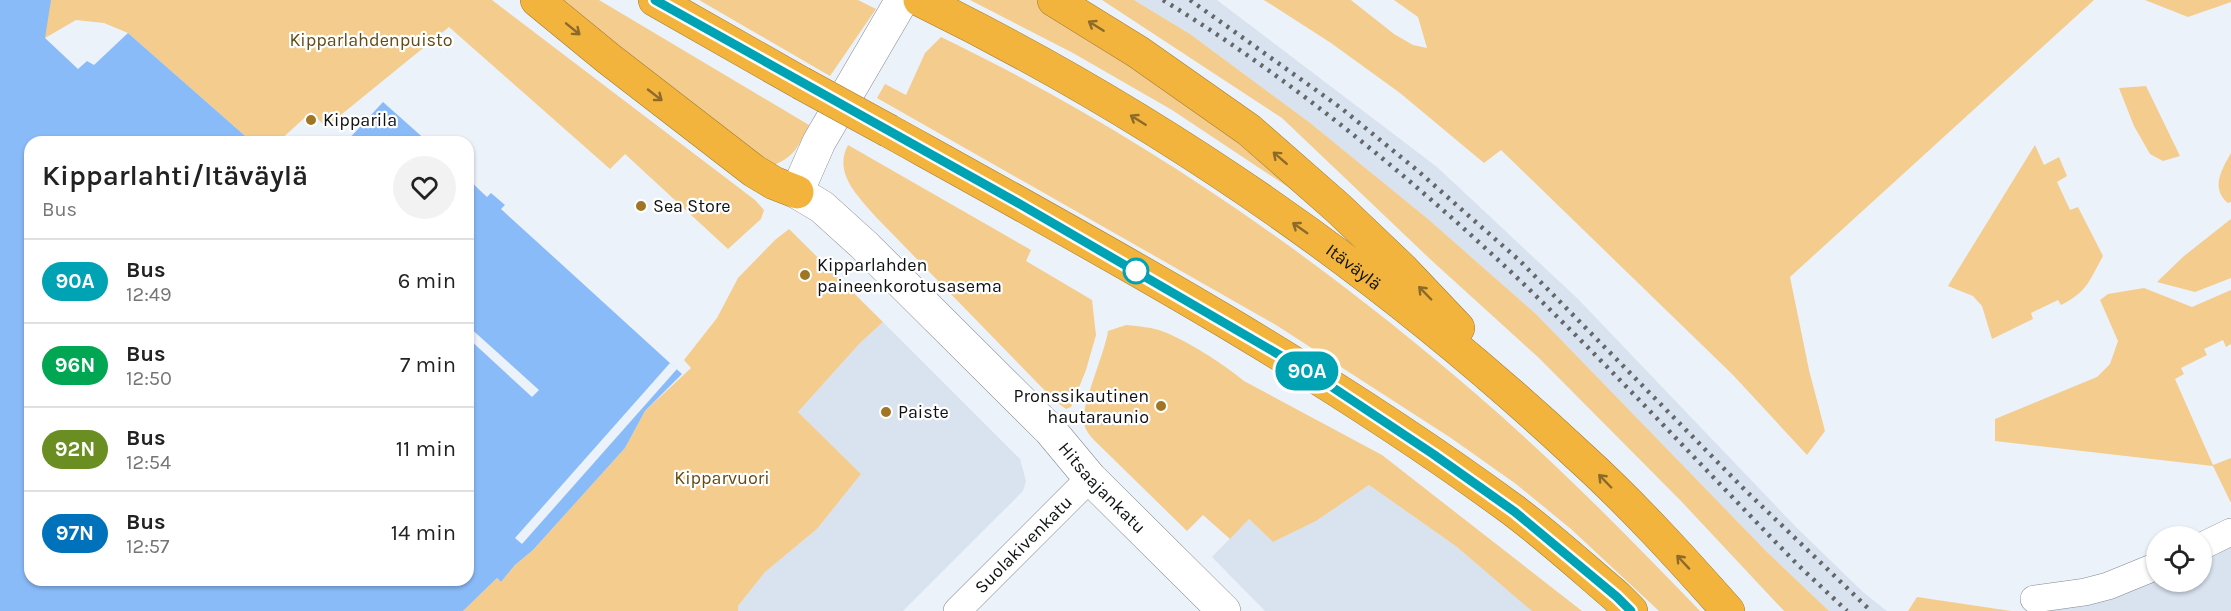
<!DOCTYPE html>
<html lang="en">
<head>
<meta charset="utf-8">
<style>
  body { margin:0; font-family:Karla,sans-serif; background:#f2f2f2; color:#222; height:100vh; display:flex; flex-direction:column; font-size:22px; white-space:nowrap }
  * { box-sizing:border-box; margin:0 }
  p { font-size:20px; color:#767676 }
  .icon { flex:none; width:33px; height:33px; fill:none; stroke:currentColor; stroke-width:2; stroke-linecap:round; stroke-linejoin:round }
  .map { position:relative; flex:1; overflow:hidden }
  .drawer { position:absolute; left:24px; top:136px; width:450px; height:450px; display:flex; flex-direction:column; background:#fff; border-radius:18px; box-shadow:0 2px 4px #0004 }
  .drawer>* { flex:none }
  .badge { padding:0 12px; border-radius:20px; font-size:21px; line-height:39px }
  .fabs { position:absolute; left:2146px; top:526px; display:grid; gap:12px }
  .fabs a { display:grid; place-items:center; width:66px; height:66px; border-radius:50%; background:#fff; box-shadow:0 2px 4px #0004; font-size:30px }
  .map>.badge { position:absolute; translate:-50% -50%; box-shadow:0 0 0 3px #fff }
  .round { display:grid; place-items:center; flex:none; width:63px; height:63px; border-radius:32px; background:#f2f2f2 }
  .head { display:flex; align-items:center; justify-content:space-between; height:102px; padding:0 18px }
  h1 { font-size:28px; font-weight:600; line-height:45px }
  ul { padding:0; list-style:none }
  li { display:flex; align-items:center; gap:18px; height:84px; padding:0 18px; border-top:2px solid #e0e0e0 }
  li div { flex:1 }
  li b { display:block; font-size:22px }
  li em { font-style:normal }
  li .badge { min-width:66px; font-weight:700; text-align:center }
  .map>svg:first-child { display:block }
</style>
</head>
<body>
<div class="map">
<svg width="2231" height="611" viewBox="0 0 2231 611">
  <rect width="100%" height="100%" fill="#ecf2f9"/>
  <g fill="#d9e2ef">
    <polygon points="1134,0 1217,0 1437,167 1578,299 1796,527 1864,593 1887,611 1829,611 1767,552 1536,314 1428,219 1309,122 1190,34"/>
    <polygon points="883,322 1020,459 1026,481 1023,491 903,611 738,611 738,606 765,572 817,529 861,474 798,412 860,343"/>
    <polygon points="1369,485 1457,547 1533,611 1265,611 1212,557 1249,519 1273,542 1316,521"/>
    <polygon points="2231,543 2231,611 2039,611 2157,574 2157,582 2202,582 2202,555"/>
  </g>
  <g fill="#f3cc8e">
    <polygon points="0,0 492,0 755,200 764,210 761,219 728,249 625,154 610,169 449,27 326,127 311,112 278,142 252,142 128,33 104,23 76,20 45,38"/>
    <path d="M 552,0 L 599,0 L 809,125 C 799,146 794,158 771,166 Z"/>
    <polygon points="699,0 858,0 876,9 830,76"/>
    <polygon points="970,0 1037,0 1043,3 1230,132 1303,197 1172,110 1073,53"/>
    <polygon points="1102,0 1134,0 1190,34 1309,122 1428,219 1536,314 1767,552 1829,611 1784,611 1680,500 1539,358 1430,259 1282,118"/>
    <polygon points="1264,0 1351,0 1394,34 1413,45 1427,48 1418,17 1394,0 2094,0 1790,277 1809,370 1825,431 1807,455 1733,375 1501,150 1484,163 1400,93 1331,43"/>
    <polygon points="2145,0 2231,0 2231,2 2188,17"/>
    <path d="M 941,37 C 1134,130 1314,254 1476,394 C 1555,462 1628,536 1700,611 L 1659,611 L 1571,529 L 1516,484 L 1451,438 L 1276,325 L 877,98 L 885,84 L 906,95 L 925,53 Z"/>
    <polygon points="2146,86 2180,156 2163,161 2150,154 2134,126 2119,88"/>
    <path d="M 848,145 L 1031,250 L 1026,261 L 1092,300 L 1096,335 L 1086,370 L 1071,407 L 1066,409 L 1054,400 L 875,216 C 858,196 833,173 848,145 Z"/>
    <path d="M 2035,145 L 2044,165 L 2059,157 L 2067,176 L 2057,182 L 2070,210 L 2078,207 L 2103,256 C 2089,281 2088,291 2061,305 L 2058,300 L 2031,313 L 2033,319 L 1992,339 L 1982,306 L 1973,296 L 1948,286 Z"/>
    <path d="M 2231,153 L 2231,202 L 2228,203 C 2210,188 2222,169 2231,153 Z"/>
    <polygon points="2231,219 2231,278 2195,292 2157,282 2184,256"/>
    <polygon points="789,229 883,322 860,343 798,412 861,474 817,529 765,572 738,606 738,611 463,611 497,578 501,582 515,565 533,550 625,448 645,411 691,368 684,360 717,318 738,278 775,240"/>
    <polygon points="2144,288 2192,307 2231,290 2231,344 2226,347 2223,340 2204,349 2207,355 2181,368 2184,374 2175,379 2213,465 2231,458 2231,503 2213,466 1995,441 1995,419 2097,377 2110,364 2118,341 2100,300 2108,294"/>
    <path d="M 1126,325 C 1136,326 1148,327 1159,330 C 1183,338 1224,364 1244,381 L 1382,455 L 1582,611 L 1532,611 L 1457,547 L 1369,485 L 1316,521 L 1273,542 L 1249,519 L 1230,539 L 1203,515 L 1187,531 L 1095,441 C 1090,436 1086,431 1084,424 C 1080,408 1105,353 1108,331 Z"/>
    <polygon points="1917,597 2011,611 1908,611"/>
  </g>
  <g fill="#8abbf9">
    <polygon points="0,0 51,0 45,38 78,69 87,61 94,65 128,33 252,142 30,142 30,580 468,580 468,179 487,197 491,193 505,205 501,209 682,374 645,411 625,448 533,550 515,565 501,582 497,578 463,611 0,611"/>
    <polygon points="383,102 428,142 346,142"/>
  </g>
  <g fill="#ecf2f9">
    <polygon points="468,326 539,390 532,397 468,338"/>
    <polygon points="670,363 677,369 522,544 515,538"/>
  </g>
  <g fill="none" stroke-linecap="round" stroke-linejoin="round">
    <g stroke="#84898f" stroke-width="28">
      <g id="street">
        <polyline points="2202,546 2231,532"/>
        <polyline points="2034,599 2085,592 2108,586 2157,566"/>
        <path id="s1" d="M 957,611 L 1090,478"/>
      </g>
    </g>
    <g stroke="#84898f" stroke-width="34">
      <g id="secondary">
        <path id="s2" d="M 902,0 L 819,142 L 797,192 L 822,207 L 864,245 L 1050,430 L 1090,478 L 1224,611"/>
      </g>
    </g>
    <g stroke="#a37b2e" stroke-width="34">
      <g id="highway">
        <polyline points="537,0 609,59 754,171 774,183 797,192"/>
        <polyline points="655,0 801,83"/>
        <path id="s3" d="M 920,0 C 1161,118 1383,273 1579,456 C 1632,504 1681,558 1728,611"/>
        <polyline points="1054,0 1138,52 1249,130 1338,208 1402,269 1458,328"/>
        <path d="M 889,131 C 1102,249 1317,366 1513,510 C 1549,537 1583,568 1617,597 L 1631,611"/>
      </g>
    </g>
    <use href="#street" stroke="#fff" stroke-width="27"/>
    <use href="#secondary" stroke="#fff" stroke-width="33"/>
    <use href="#highway" stroke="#f2b43d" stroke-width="33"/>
    <g stroke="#63676a" stroke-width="4.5" stroke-dasharray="3 6" stroke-linecap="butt">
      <path d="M 1163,0 C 1287,76 1403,171 1509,270 C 1609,365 1702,467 1798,565 L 1847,611"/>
      <polyline points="1190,0 1341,108 1418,171 1520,261 1745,490 1871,611"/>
    </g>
    <g stroke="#a37b2e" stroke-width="34" stroke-linecap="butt">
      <polyline id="highway-bridge" points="801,83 889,131"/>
    </g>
    <use href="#highway-bridge" stroke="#f2b43d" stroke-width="33"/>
  </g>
  <defs><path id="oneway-shaft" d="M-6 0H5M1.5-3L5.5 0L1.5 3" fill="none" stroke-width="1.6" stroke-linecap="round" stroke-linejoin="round" transform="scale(1.5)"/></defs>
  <g stroke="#8c6b2a">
    <use href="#oneway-shaft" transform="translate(1096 26) rotate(-148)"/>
    <use href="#oneway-shaft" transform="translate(573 29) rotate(39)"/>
    <use href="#oneway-shaft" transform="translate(655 95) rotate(38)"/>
    <use href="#oneway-shaft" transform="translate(1138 120) rotate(-148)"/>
    <use href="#oneway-shaft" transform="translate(1280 158) rotate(-139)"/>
    <use href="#oneway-shaft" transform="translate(1300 228) rotate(-145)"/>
    <use href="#oneway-shaft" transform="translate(1425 293) rotate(-134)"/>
    <use href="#oneway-shaft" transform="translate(1605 481) rotate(-134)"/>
    <use href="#oneway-shaft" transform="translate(1683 562) rotate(-133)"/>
  </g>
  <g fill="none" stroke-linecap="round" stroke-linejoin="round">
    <g stroke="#fff" stroke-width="14">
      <polyline id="line" points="655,0 1018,203 1314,375 1433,454 1515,512 1617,597 1631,611"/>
    </g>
    <use href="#line" stroke="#00a3b4" stroke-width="9"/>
  </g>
  <g fill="#a07625" stroke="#fff" stroke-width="2">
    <circle cx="311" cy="120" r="6"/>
    <circle cx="641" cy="206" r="6"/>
    <circle cx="805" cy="275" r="6"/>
    <circle cx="1161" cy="406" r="6"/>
    <circle cx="886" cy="412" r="6"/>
  </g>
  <circle fill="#fff" stroke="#00a3b4" stroke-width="3" cx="1136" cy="271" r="12"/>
  <g text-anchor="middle" stroke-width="4.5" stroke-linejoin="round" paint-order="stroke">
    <g font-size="18" fill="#674a12" stroke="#fff">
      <text x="371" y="46">Kipparlahdenpuisto</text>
      <text x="722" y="484">Kipparvuori</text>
    </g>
    <g font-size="18" fill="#0f1113" stroke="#fff" text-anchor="start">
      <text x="323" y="126">Kipparila</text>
      <text x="653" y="212">Sea Store</text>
      <text x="817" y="271">Kipparlahden<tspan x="817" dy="21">paineenkorotusasema</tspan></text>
      <text x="1149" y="402" text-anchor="end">Pronssikautinen<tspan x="1149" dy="21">hautaraunio</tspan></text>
      <text x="898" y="418">Paiste</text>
    </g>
    <g font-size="18" fill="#0f1113" stroke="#fff">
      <text dy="6" stroke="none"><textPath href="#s3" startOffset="510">Itäväylä</textPath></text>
      <text dy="6" stroke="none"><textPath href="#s2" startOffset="645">Hitsaajankatu</textPath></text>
      <text dy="6" stroke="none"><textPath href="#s1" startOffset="94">Suolakivenkatu</textPath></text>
    </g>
  </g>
</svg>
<div class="fabs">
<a><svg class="icon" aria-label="locate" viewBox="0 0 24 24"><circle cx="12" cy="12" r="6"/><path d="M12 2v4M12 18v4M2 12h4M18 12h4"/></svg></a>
</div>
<b class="badge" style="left:1307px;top:371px;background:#00a3b4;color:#fff">90A</b>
<section class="drawer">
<div class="head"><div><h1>Kipparlahti/Itäväylä</h1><p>Bus</p></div><a class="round"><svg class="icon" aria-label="heart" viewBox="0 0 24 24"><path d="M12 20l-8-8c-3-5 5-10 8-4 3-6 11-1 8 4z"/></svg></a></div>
<ul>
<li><span class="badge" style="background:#00a3b4;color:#fff">90A</span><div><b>Bus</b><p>12:49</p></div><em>6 min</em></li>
<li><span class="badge" style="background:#00a651;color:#fff">96N</span><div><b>Bus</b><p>12:50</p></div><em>7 min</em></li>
<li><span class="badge" style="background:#6b8e23;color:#fff">92N</span><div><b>Bus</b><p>12:54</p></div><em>11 min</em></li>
<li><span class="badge" style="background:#0072bc;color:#fff">97N</span><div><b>Bus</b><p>12:57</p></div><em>14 min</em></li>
</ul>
</section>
</div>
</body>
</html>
